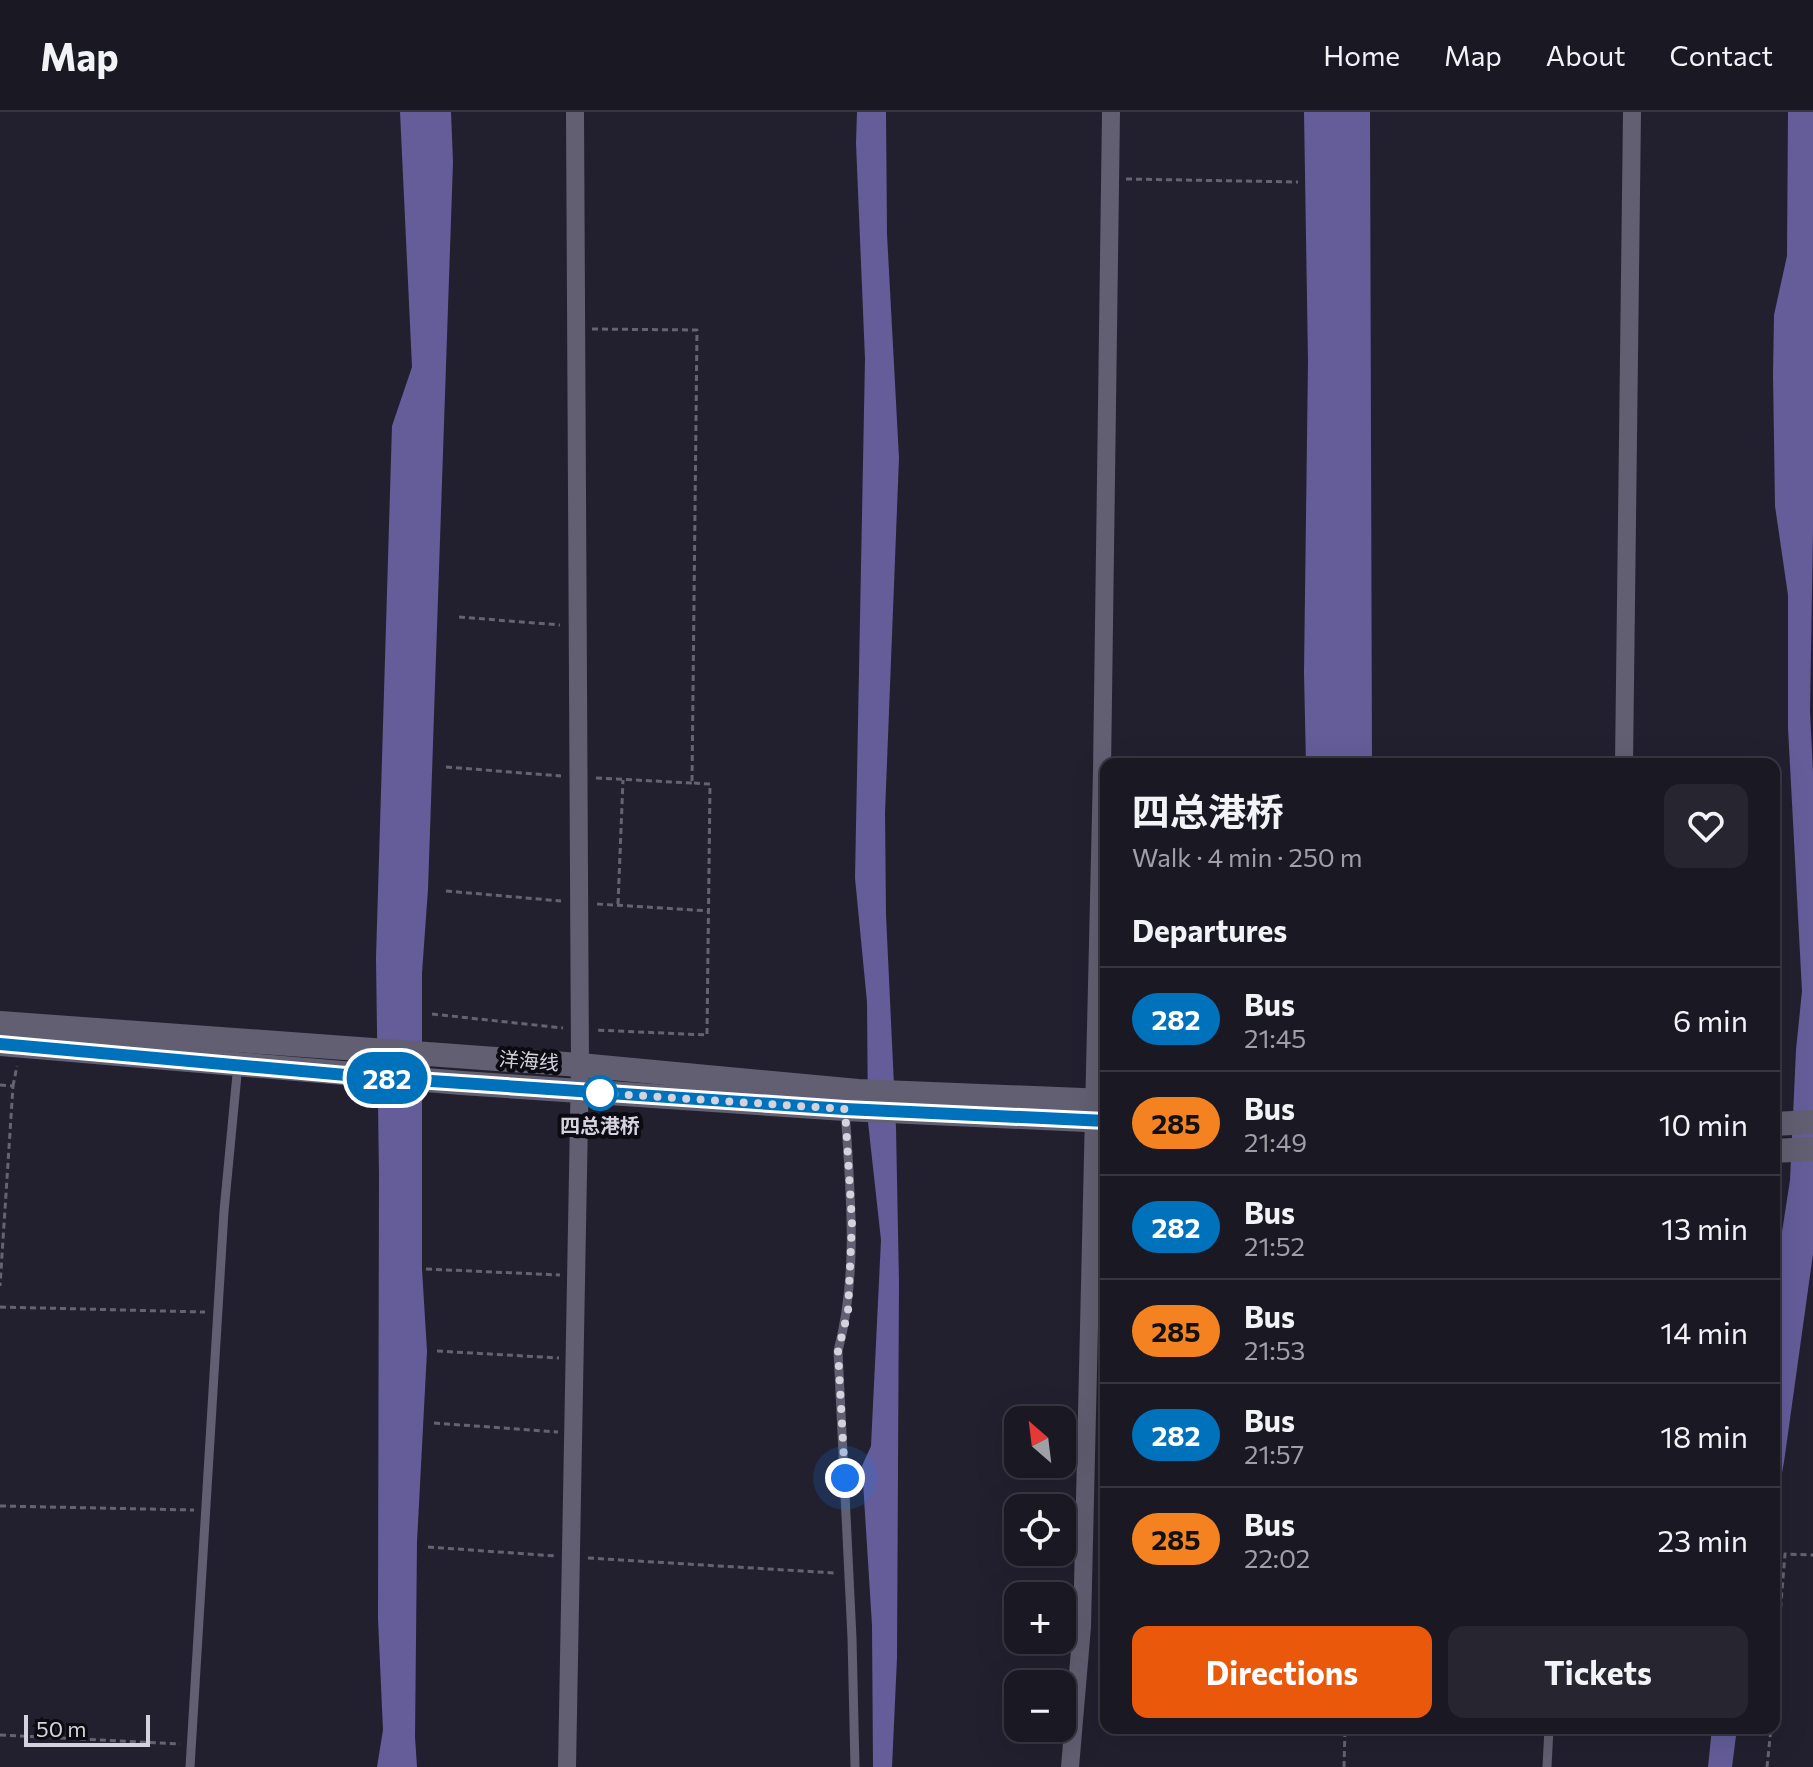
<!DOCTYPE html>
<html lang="en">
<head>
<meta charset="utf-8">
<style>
  body { margin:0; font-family:Commissioner,"Noto Sans SC",sans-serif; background:#272530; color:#f1f3f6; height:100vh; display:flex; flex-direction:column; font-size:30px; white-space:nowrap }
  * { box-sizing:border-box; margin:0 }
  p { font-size:26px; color:#9fa0a6 }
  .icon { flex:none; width:44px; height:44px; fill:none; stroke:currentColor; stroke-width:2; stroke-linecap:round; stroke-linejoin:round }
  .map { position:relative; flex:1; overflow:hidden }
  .drawer { position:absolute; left:1100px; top:646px; width:680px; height:976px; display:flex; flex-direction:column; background:#1a1823; border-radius:16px; box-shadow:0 8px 32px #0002,0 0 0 2px #383741 }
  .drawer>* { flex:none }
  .badge { padding:0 16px; border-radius:26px; font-size:28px; line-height:52px }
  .needle { width:52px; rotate:332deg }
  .controls { position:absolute; left:1004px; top:1294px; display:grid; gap:16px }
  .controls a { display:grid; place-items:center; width:72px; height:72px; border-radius:16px; background:#1a1823; box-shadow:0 8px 32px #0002,0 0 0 2px #383741; font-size:40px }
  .scale { position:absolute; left:24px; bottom:20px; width:126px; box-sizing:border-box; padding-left:8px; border:4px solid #d4d3dd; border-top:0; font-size:22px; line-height:28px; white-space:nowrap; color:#d4d3dd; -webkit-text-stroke:6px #0c0b12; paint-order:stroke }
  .you { position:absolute; width:40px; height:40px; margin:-20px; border:6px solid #fff; border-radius:50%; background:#1a73e8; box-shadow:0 0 0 12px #1a73e833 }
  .map>.badge { position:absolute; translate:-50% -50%; box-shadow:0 0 0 4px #fff }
  h2 { padding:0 32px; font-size:30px; line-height:72px }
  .round { display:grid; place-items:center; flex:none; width:84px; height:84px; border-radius:16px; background:#272530 }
  .headline { display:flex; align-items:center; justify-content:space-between; height:136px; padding:0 32px }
  h1 { font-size:38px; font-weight:700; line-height:60px }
  .primary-button { display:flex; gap:16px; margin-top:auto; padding:16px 32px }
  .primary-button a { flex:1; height:92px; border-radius:16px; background:#ea580c; color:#fff; font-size:32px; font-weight:700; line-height:92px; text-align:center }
  .primary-button a+a { background:#272530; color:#f1f3f6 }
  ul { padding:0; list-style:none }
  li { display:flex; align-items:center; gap:24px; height:104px; padding:0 32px; border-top:2px solid #383741 }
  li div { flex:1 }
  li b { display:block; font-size:30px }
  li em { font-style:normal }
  li .badge { min-width:88px; font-weight:700; text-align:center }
  header { display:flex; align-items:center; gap:48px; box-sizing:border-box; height:112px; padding:0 40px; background:#1a1823; border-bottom:2px solid #383741 }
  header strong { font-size:38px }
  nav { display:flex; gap:44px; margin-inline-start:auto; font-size:28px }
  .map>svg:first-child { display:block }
</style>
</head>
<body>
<header>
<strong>Map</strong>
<nav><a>Home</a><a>Map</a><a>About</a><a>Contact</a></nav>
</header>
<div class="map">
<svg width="1813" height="1655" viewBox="0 0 1813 1655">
  <rect width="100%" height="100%" fill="#22202f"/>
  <g fill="#645d9a">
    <polygon points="400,0 451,0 453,50 428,777 422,861 422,1157 427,1239 417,1430 415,1625 417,1655 377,1655 383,1618 378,1507 379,1063 376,846 392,314 412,255"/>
    <polygon points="857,0 886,0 887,122 899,346 885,701 886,803 896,1016 899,1170 897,1546 892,1655 873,1655 872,1513 862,1354 871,1334 881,1128 868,1010 867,890 855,766 865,247 856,31"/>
    <polygon points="1304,0 1370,0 1372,652 1306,652 1304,561 1308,249"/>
    <polygon points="1788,0 1813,0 1813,419 1810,599 1813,661 1813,1142 1784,1350 1774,1404 1776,1159 1790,1068 1796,938 1802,879 1788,616 1788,483 1775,394 1773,262 1774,203 1787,144"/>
    <polygon points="1712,1616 1737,1616 1732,1655 1708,1655"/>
  </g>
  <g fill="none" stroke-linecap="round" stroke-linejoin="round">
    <g stroke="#656370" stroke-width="3" stroke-dasharray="6 4" stroke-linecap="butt">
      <polyline points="1126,67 1298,70"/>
      <polyline points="592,217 697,218 692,671 710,672 707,923 595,918"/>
      <polyline points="459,505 560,513"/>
      <polyline points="446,655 561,664"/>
      <polyline points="596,666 692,671"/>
      <polyline points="446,779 561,789"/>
      <polyline points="597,792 709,799"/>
      <polyline points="618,792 623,668"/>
      <polyline points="432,902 563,916"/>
      <polyline points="0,973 13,974 0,1174"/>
      <polyline points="13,974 17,954"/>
      <polyline points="426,1157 560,1163"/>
      <polyline points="0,1195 205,1200"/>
      <polyline points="437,1239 559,1246"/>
      <polyline points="434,1311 558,1320"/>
      <polyline points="0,1394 194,1398"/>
      <polyline points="428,1435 556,1444"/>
      <polyline points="588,1446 835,1461"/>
      <polyline points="1774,1576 1785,1442 1813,1443"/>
      <polyline points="0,1623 180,1632"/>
      <polyline points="1344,1655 1345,1616"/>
      <polyline points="1767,1655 1771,1616"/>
    </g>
    <g stroke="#615f71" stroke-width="9">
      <path d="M 845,997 C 850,1077 859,1160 838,1239 L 852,1526 L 855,1655"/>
      <polyline points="190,1655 224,1099 238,952"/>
      <polyline points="1547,1655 1549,1616"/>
    </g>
    <g stroke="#615f71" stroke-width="18">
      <polyline points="1624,652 1632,0"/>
      <polyline points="567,1655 580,953 575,0"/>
      <polyline points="1070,1655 1082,1515 1102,659 1111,0"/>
    </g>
    <g stroke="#615f71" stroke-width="24">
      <polyline points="0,911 580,953 858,979 1106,989"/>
      <polyline points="0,932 462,971 845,997 1106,1009"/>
      <polyline points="1774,1012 1813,1010"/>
      <polyline points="1774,1039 1813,1037"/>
    </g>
  </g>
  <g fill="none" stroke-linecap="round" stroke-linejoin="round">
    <g stroke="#fff" stroke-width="18">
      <polyline id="line" points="0,932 357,964 845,997 1106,1009"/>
    </g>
    <use href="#line" stroke="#0072bc" stroke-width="12"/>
    <polyline stroke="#d4d3dd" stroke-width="8" stroke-dasharray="0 14.4" points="600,981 845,997 852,1110 848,1200 838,1239 845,1366"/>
  </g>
  <circle fill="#fff" stroke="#0072bc" stroke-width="4" cx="600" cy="981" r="16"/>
  <g text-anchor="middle" stroke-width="8" stroke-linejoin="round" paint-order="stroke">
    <g font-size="20" fill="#d4d3dd" stroke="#0c0b12">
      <text transform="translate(529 949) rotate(4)" y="7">洋海线</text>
    </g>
    <g font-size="20" font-weight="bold" fill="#d4d3dd" stroke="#0c0b12">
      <text x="600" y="1021">四总港桥</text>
    </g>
  </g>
</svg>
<div class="controls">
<a><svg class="needle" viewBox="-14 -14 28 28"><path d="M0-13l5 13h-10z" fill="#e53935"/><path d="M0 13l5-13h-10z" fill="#9fa0a6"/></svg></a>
<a><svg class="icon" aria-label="locate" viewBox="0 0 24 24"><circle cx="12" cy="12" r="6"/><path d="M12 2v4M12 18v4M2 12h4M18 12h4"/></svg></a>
<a>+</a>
<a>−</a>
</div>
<div class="scale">50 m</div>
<div class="you" style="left:845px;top:1366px"></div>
<b class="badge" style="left:387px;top:966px;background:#0072bc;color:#fff">282</b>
<section class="drawer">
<div class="headline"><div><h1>四总港桥</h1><p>Walk · 4 min · 250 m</p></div><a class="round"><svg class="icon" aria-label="heart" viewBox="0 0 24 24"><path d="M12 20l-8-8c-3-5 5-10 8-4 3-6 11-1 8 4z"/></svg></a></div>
<h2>Departures</h2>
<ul>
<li><span class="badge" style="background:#0072bc;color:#fff">282</span><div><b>Bus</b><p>21:45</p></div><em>6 min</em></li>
<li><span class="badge" style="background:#f58220;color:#111">285</span><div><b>Bus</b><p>21:49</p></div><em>10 min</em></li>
<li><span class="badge" style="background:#0072bc;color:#fff">282</span><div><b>Bus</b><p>21:52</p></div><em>13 min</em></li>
<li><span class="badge" style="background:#f58220;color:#111">285</span><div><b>Bus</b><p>21:53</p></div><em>14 min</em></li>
<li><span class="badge" style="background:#0072bc;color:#fff">282</span><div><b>Bus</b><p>21:57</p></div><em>18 min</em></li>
<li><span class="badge" style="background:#f58220;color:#111">285</span><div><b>Bus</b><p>22:02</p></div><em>23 min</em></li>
</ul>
<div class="primary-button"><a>Directions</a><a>Tickets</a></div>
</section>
</div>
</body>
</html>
